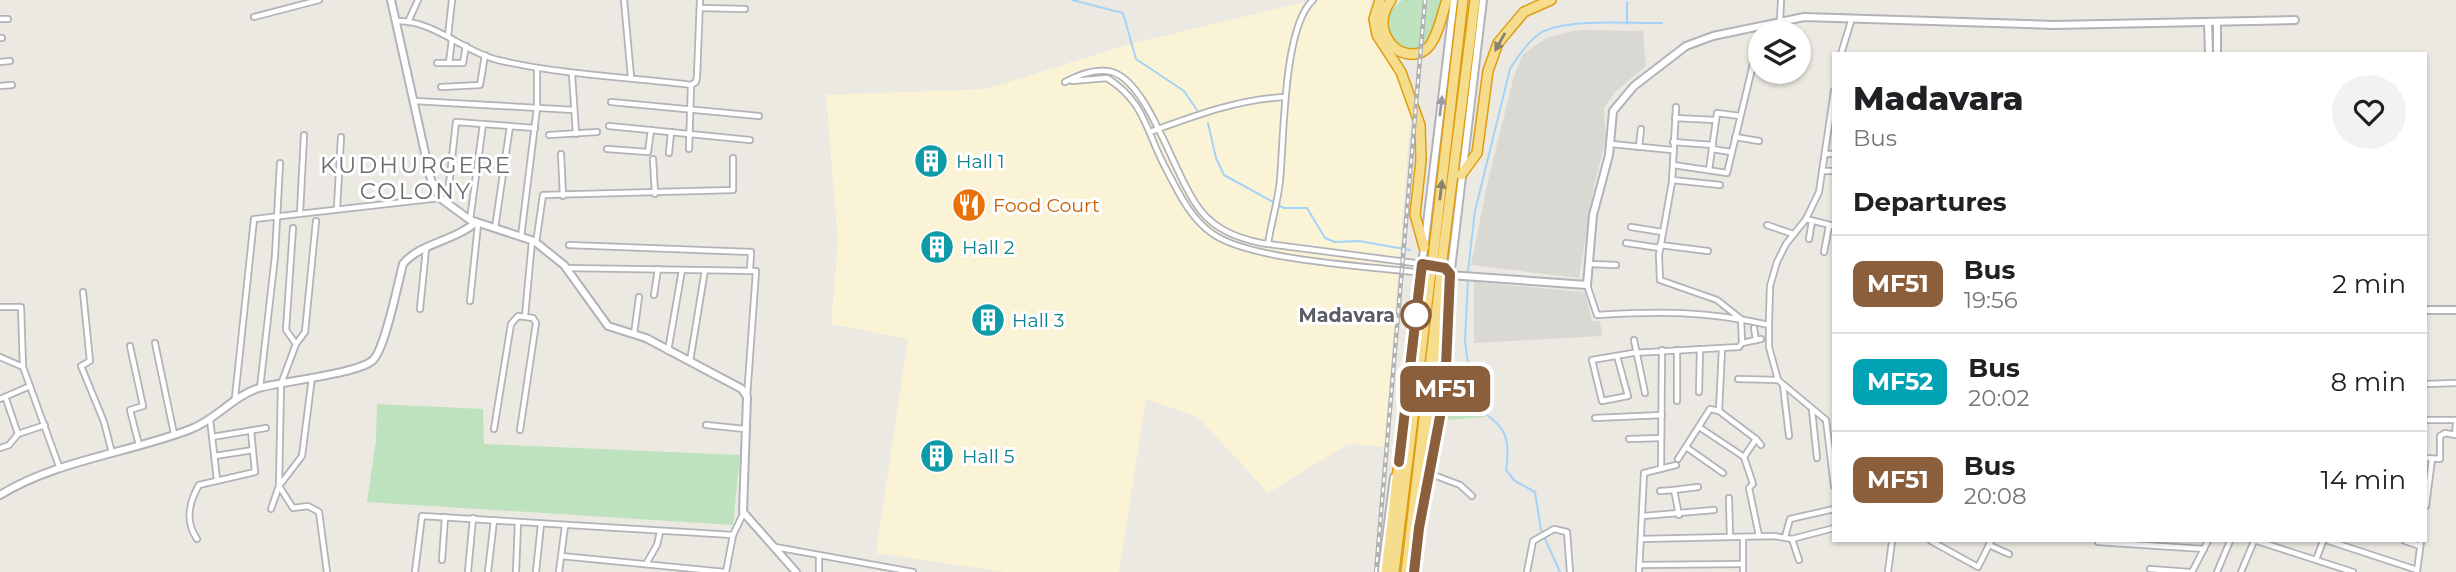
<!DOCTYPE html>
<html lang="en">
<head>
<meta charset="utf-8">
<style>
  body { margin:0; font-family:Montserrat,sans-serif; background:#f2f2f2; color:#202124; height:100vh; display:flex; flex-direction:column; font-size:26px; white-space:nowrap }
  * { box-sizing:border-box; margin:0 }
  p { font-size:23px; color:#757577 }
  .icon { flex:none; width:38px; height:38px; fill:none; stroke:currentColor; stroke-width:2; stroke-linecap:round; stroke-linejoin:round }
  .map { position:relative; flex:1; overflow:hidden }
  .panel { position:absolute; left:1832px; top:52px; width:595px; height:490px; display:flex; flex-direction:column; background:#fff; border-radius:0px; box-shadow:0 2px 5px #0004 }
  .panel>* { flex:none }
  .badge { padding:0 14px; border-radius:10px; font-size:24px; line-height:46px }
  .tools { position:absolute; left:1748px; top:21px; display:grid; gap:14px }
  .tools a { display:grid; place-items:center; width:63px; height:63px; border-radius:50%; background:#fff; box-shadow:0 2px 5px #0004; font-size:35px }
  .map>.badge { position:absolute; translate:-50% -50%; box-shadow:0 0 0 4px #fff }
  h2 { padding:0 21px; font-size:26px; line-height:63px }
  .round { display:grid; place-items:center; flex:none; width:74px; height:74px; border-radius:37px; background:#f2f2f2 }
  .overview { display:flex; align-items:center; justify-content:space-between; height:119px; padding:0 21px }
  h1 { font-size:33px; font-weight:800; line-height:52px }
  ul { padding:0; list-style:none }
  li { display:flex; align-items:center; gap:21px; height:98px; padding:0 21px; border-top:2px solid #e0e0e0 }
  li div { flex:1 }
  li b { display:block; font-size:26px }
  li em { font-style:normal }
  li .badge { min-width:77px; font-weight:700; text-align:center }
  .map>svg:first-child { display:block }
</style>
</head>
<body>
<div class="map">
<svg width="2456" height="572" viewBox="0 0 2456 572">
  <rect width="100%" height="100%" fill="#ebe9e1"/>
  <polygon fill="#fbf3d6" points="1313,0 1371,0 1368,23 1373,40 1397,73 1411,107 1385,447 1348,444 1268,493 1198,417 1146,399 1119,572 1004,572 876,553 908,339 831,324 838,242 826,95 986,89 1130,44"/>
  <g fill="#dad8d3">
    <polygon points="1578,30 1643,31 1646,66 1616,91 1604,108 1606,140 1594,185 1579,278 1471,265 1488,181 1514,76 1523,54 1548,37"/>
    <polygon points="1474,282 1585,292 1592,321 1600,321 1602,336 1474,343"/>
  </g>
  <g fill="#bee2be">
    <polygon points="1402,0 1441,0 1432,35 1418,48 1400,48 1390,39 1388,13"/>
    <polygon points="1454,362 1464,363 1472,407 1485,417 1447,420"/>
    <polygon points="377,404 483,409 484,444 740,455 733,525 367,502 376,440"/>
  </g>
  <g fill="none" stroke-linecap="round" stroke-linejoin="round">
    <g stroke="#a3d3f9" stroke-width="2">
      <polyline points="1072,0 1123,13 1136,59 1184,91 1197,110"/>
      <polyline points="1627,2 1627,24"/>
      <polyline points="1208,123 1216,158 1224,175 1284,208 1307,208 1325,238 1335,242 1359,241 1410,250"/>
      <path d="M 1468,271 L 1475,211 L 1510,69 C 1518,56 1529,40 1542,32 C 1571,18 1630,24 1662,23"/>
      <path d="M 1468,280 L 1465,340 L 1473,405 C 1502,425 1512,432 1506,470 L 1515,481 L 1535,492 L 1541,530 L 1560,572"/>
    </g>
    <g stroke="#b1b3b8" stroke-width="8">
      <g id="minor">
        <polyline points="624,0 631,77"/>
        <polyline points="700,8 745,9"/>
        <polyline points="254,17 319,0"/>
        <polyline points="0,19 8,19"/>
        <path d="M 398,21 C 435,21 464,52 498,60 C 562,75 627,77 691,85 L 696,82 L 697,76 L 700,0"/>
        <polyline points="408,22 418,0"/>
        <polyline points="1780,22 1781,0"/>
        <polyline points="448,36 452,0"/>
        <polyline points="0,38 2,38"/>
        <polyline points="1841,54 1852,18"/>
        <polyline points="0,62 10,61"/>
        <polyline points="437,63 463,63 466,46"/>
        <polyline points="449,63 452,39"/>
        <polyline points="1761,72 1772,74"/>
        <polyline points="572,74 576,134"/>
        <path d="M 1072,81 L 1107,78 C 1144,101 1146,130 1164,165 C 1177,189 1189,218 1213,234 C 1252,261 1370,266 1421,273"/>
        <path d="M 1065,82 C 1078,75 1096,68 1112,72 C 1150,83 1174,178 1201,211 C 1216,230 1238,238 1261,243 L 1422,264"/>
        <polyline points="0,86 12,85"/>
        <polyline points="441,87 480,85 485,55"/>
        <polyline points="1834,91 1819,192 1806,219 1786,244 1777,262 1770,286 1769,320 1769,347 1778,380 1826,420 1834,486"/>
        <polyline points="415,101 574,110"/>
        <polyline points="611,102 759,116"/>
        <polyline points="1675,118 1716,120"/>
        <polyline points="609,126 750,140"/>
        <path d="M 1150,132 C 1194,116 1238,99 1285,97"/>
        <polyline points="549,135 597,132"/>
        <polyline points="1735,137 1759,141"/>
        <polyline points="1673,142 1713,145"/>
        <polyline points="1611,144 1672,150"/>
        <polyline points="1639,147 1641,129"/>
        <polyline points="607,149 648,152 651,130"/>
        <polyline points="689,149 691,85"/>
        <polyline points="1712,149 1731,152"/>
        <polyline points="669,153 671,132"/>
        <polyline points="561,154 563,196"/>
        <polyline points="1825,154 1834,154"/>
        <polyline points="653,159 655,194"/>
        <polyline points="1673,165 1727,173 1760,35"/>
        <polyline points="1709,170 1717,113 1740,116"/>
        <polyline points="1822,171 1834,171"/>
        <polyline points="1672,180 1720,185"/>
        <polyline points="447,203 456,122 535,128"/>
        <polyline points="337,208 341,137"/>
        <polyline points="300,213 304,135"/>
        <polyline points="1806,219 1834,226"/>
        <polyline points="470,220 483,124"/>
        <polyline points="1767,225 1793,234"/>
        <polyline points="1631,227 1662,232"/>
        <polyline points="293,228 286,330 296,344 281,384 279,486 293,508 308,506 319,512 327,572"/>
        <polyline points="495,228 510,126"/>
        <polyline points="521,237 537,108 537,69"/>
        <polyline points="1809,239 1812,221"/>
        <polyline points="536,243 543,195 733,190 733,158"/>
        <polyline points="1626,243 1660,248"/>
        <path d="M 1268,244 C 1271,223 1278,202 1280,180 C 1284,139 1283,27 1313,0"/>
        <polyline points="569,245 751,252 750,271"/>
        <polyline points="1660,245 1708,251"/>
        <polyline points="1824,252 1829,226"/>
        <polyline points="1589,264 1616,265"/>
        <polyline points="567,268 756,271 747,397"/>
        <path d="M 1587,285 L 1597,315 C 1660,311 1707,311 1769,325"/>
        <polyline points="83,292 90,361 81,366 104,422 112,453"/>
        <polyline points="654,295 658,269"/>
        <polyline points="470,301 478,224"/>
        <polyline points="0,307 21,307 23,367 60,469"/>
        <polyline points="420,309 426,249"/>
        <polyline points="525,316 532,241"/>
        <polyline points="1754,328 1756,340"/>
        <polyline points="634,334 639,297"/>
        <polyline points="1634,340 1645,393"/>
        <polyline points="155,343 174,434"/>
        <polyline points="1742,343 1761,339"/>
        <polyline points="296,344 305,332 316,221"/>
        <polyline points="130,346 143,406 130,410 139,445"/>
        <polyline points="668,351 682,270"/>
        <polyline points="1617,356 1628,396 1602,401 1592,360 1633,353 1739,347 1742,343 1741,319 1717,300 1660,280 1659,255 1672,182 1676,107"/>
        <polyline points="0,357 23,367"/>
        <polyline points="690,361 705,270"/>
        <polyline points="1738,379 1778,380"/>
        <polyline points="2426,384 2456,383"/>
        <polyline points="1783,385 1789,436"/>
        <polyline points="260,388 275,256 280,163"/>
        <polyline points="1699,392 1700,349"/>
        <polyline points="235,398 254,219 440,198"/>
        <polyline points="0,399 30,386"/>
        <polyline points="6,399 18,434 45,425"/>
        <polyline points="1677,401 1677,350"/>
        <polyline points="1812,410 1817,458"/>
        <polyline points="1719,411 1722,349"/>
        <polyline points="1595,418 1662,415"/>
        <polyline points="210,419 217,480"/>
        <polyline points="2426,420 2456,420"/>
        <polyline points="706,425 745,429"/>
        <polyline points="1699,427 1744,457"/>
        <polyline points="494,429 511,324 518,316 533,318 536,323 520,430"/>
        <polyline points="212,437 266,428"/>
        <polyline points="1629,439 1661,438"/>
        <polyline points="1756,439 1761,445"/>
        <polyline points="1686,447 1723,473"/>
        <polyline points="0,448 9,445 18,434"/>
        <polyline points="215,456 253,450"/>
        <polyline points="2426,458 2440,459 2440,436 2445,433 2455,435 2456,423"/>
        <polyline points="1678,459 1710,409 1719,411 1756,439 1744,457 1753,484 1749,488 1759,536"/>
        <polyline points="1661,469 1662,350"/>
        <polyline points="1431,474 1460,485 1472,496"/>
        <polyline points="1674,490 1698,487"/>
        <polyline points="1660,491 1674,490 1679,515"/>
        <polyline points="1729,498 1730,537"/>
        <polyline points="2426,506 2432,459"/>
        <polyline points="271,509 279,486 302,456 312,377"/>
        <polyline points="1643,516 1714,510"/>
        <polyline points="1785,537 1790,519 1834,509"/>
        <path d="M 197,539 C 185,522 189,502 199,485 L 255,472 L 251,431"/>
        <polyline points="1641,539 1774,536 1792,539 1834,528"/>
        <polyline points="1792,539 1799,560"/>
        <polyline points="1931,541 1978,567 1991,541"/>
        <polyline points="2257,541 2353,572"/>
        <polyline points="2329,541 2417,570"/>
        <polyline points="2405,541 2420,546"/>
        <polyline points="2098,542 2204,549"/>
        <polyline points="1989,545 2009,554"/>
        <polyline points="775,547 913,572"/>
        <polyline points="561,556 725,572"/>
        <polyline points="442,560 445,517"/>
        <polyline points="2316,560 2323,541"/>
        <polyline points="646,564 657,545 660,532"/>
        <polyline points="1640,565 1743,564"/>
        <polyline points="2150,569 2190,572"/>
        <polyline points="2417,571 2421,541"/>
        <polyline points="415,572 422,516 733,535"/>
        <polyline points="468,572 473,518"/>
        <polyline points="488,572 494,520"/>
        <polyline points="516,572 518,522"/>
        <polyline points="536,572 541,524"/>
        <polyline points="559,572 565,526"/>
        <polyline points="726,572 733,535 743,514"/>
        <polyline points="819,572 819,555"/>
        <polyline points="1527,572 1533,541 1554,529 1567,532 1570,572"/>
        <polyline points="1639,572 1644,473 1676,465"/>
        <polyline points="1743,572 1743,537"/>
        <polyline points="1888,572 1892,541"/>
        <polyline points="2192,572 2208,541"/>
        <polyline points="2217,572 2230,541"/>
        <polyline points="2241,572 2254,541"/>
      </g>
    </g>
    <g stroke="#b1b3b8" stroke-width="10">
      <g id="tertiary">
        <polyline points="391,0 431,180 440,198 470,220 534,241 564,265 608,326 646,338 742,389 747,397 743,512 796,572"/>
        <polyline points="2208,22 2209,54"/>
        <polyline points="2217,22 2217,54"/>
        <polyline points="1421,273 1587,285 1593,215 1609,155 1613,111 1634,86 1686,46 1713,36 1804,17 2054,25 2295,20"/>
        <polyline points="2426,310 2456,310"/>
        <polyline points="1398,463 1454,0"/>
        <path d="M 0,495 C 57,460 129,453 191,429 C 217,419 233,396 259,388 C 283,381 358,374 373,360 C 385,349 398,283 403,264 C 420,243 455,241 476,222"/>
        <polyline points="1382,570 1394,477"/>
        <polyline points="1415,572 1418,528 1443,405 1450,313 1447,303 1483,0"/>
      </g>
    </g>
    <g stroke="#de9e0e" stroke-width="12">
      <g id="motorway">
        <polyline points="1380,0 1374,19 1377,35 1401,72 1420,125 1421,160 1415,215 1424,247"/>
        <path d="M 1391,0 C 1378,18 1381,38 1399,51 C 1435,66 1438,24 1447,0"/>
        <polyline points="1461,175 1477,153 1488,71 1498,43 1524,12 1551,0"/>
        <polyline points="1433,258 1463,0"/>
        <polyline points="1442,260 1475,0"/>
        <polyline points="1424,467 1443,310 1447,303"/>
        <polyline points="1386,572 1399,462"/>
        <polyline points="1394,572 1430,280"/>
        <polyline points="1406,572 1440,281"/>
      </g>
    </g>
    <use href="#minor" stroke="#fff" stroke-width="4.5"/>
    <use href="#tertiary" stroke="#fff" stroke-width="6"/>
    <use href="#motorway" stroke="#f6dc8d" stroke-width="9"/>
    <g stroke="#b1b2b2" stroke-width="4.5">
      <polyline id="rail" points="1376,572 1425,0"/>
    </g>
    <use href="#rail" stroke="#fff" stroke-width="2" stroke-dasharray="5" stroke-linecap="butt"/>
    <g stroke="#de9e0e" stroke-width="12" stroke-linecap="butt">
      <g id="motorway-bridge">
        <polyline points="1430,280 1433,258"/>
        <polyline points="1440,281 1442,260"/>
      </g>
    </g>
    <use href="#motorway-bridge" stroke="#f6dc8d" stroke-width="9"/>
  </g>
  <defs><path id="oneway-solid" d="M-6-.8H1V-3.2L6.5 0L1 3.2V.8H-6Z" transform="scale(1.75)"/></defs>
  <g fill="#88826e">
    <use href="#oneway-solid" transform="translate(1500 42) rotate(119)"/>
    <use href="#oneway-solid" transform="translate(1441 190) rotate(-83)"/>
  </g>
  <use fill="#9b9da0" href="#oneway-solid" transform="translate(1441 106) rotate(-83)"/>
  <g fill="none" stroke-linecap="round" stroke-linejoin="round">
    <g stroke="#fff" stroke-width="16">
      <polyline id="line" points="1399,462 1422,264 1445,268 1450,274 1445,390 1419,528 1414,572"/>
    </g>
    <use href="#line" stroke="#8b5e3c" stroke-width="10"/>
  </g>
  <defs>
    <g id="building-disc" transform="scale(1.75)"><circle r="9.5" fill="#0f9aa8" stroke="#fff"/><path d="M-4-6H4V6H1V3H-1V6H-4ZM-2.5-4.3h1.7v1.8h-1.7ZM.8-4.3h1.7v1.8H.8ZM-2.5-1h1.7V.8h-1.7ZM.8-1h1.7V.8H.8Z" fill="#fff"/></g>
    <g id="restaurant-disc" transform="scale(1.75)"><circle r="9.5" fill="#e8710a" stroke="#fff"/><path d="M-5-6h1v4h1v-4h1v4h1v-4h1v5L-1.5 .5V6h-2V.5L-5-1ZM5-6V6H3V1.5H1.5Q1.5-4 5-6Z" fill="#fff"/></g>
  </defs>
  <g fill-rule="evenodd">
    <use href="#building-disc" x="931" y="161"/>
    <use href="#restaurant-disc" x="969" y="205"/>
    <use href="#building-disc" x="937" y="247"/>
    <use href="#building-disc" x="988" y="320"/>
    <use href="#building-disc" x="937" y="456"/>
  </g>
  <circle fill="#fff" stroke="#8b5e3c" stroke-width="3.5" cx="1416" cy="315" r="14"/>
  <g text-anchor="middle" stroke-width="6" stroke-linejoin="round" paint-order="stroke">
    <g font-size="19" fill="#0d838f" stroke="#fff" text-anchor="start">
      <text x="956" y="168">Hall 1</text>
      <text x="962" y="254">Hall 2</text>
      <text x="1012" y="327">Hall 3</text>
      <text x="962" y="463">Hall 5</text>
    </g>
    <g font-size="19" fill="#c56008" stroke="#fff" text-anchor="start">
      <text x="993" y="212">Food Court</text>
    </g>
    <g font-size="19" font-weight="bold" fill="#595c61" stroke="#fff" text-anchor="end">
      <text x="1395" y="322">Madavara</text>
    </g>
    <g font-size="23" letter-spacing="2" fill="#6a6e73" stroke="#fff">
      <text x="416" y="173">KUDHURGERE<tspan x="416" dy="26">COLONY</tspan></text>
    </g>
  </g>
</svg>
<div class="tools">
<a><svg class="icon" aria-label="layers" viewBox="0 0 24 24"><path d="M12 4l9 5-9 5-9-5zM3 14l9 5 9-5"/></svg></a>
</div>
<b class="badge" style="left:1445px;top:389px;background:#8b5e3c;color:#fff">MF51</b>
<section class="panel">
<div class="overview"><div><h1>Madavara</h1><p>Bus</p></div><a class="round"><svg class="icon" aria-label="heart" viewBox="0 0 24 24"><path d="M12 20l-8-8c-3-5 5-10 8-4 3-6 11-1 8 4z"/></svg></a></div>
<h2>Departures</h2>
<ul>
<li><span class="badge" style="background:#8b5e3c;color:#fff">MF51</span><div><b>Bus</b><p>19:56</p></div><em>2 min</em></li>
<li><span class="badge" style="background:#00a3b4;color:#fff">MF52</span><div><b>Bus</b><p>20:02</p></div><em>8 min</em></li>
<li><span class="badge" style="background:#8b5e3c;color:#fff">MF51</span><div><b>Bus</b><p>20:08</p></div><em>14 min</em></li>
</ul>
</section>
</div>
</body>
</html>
